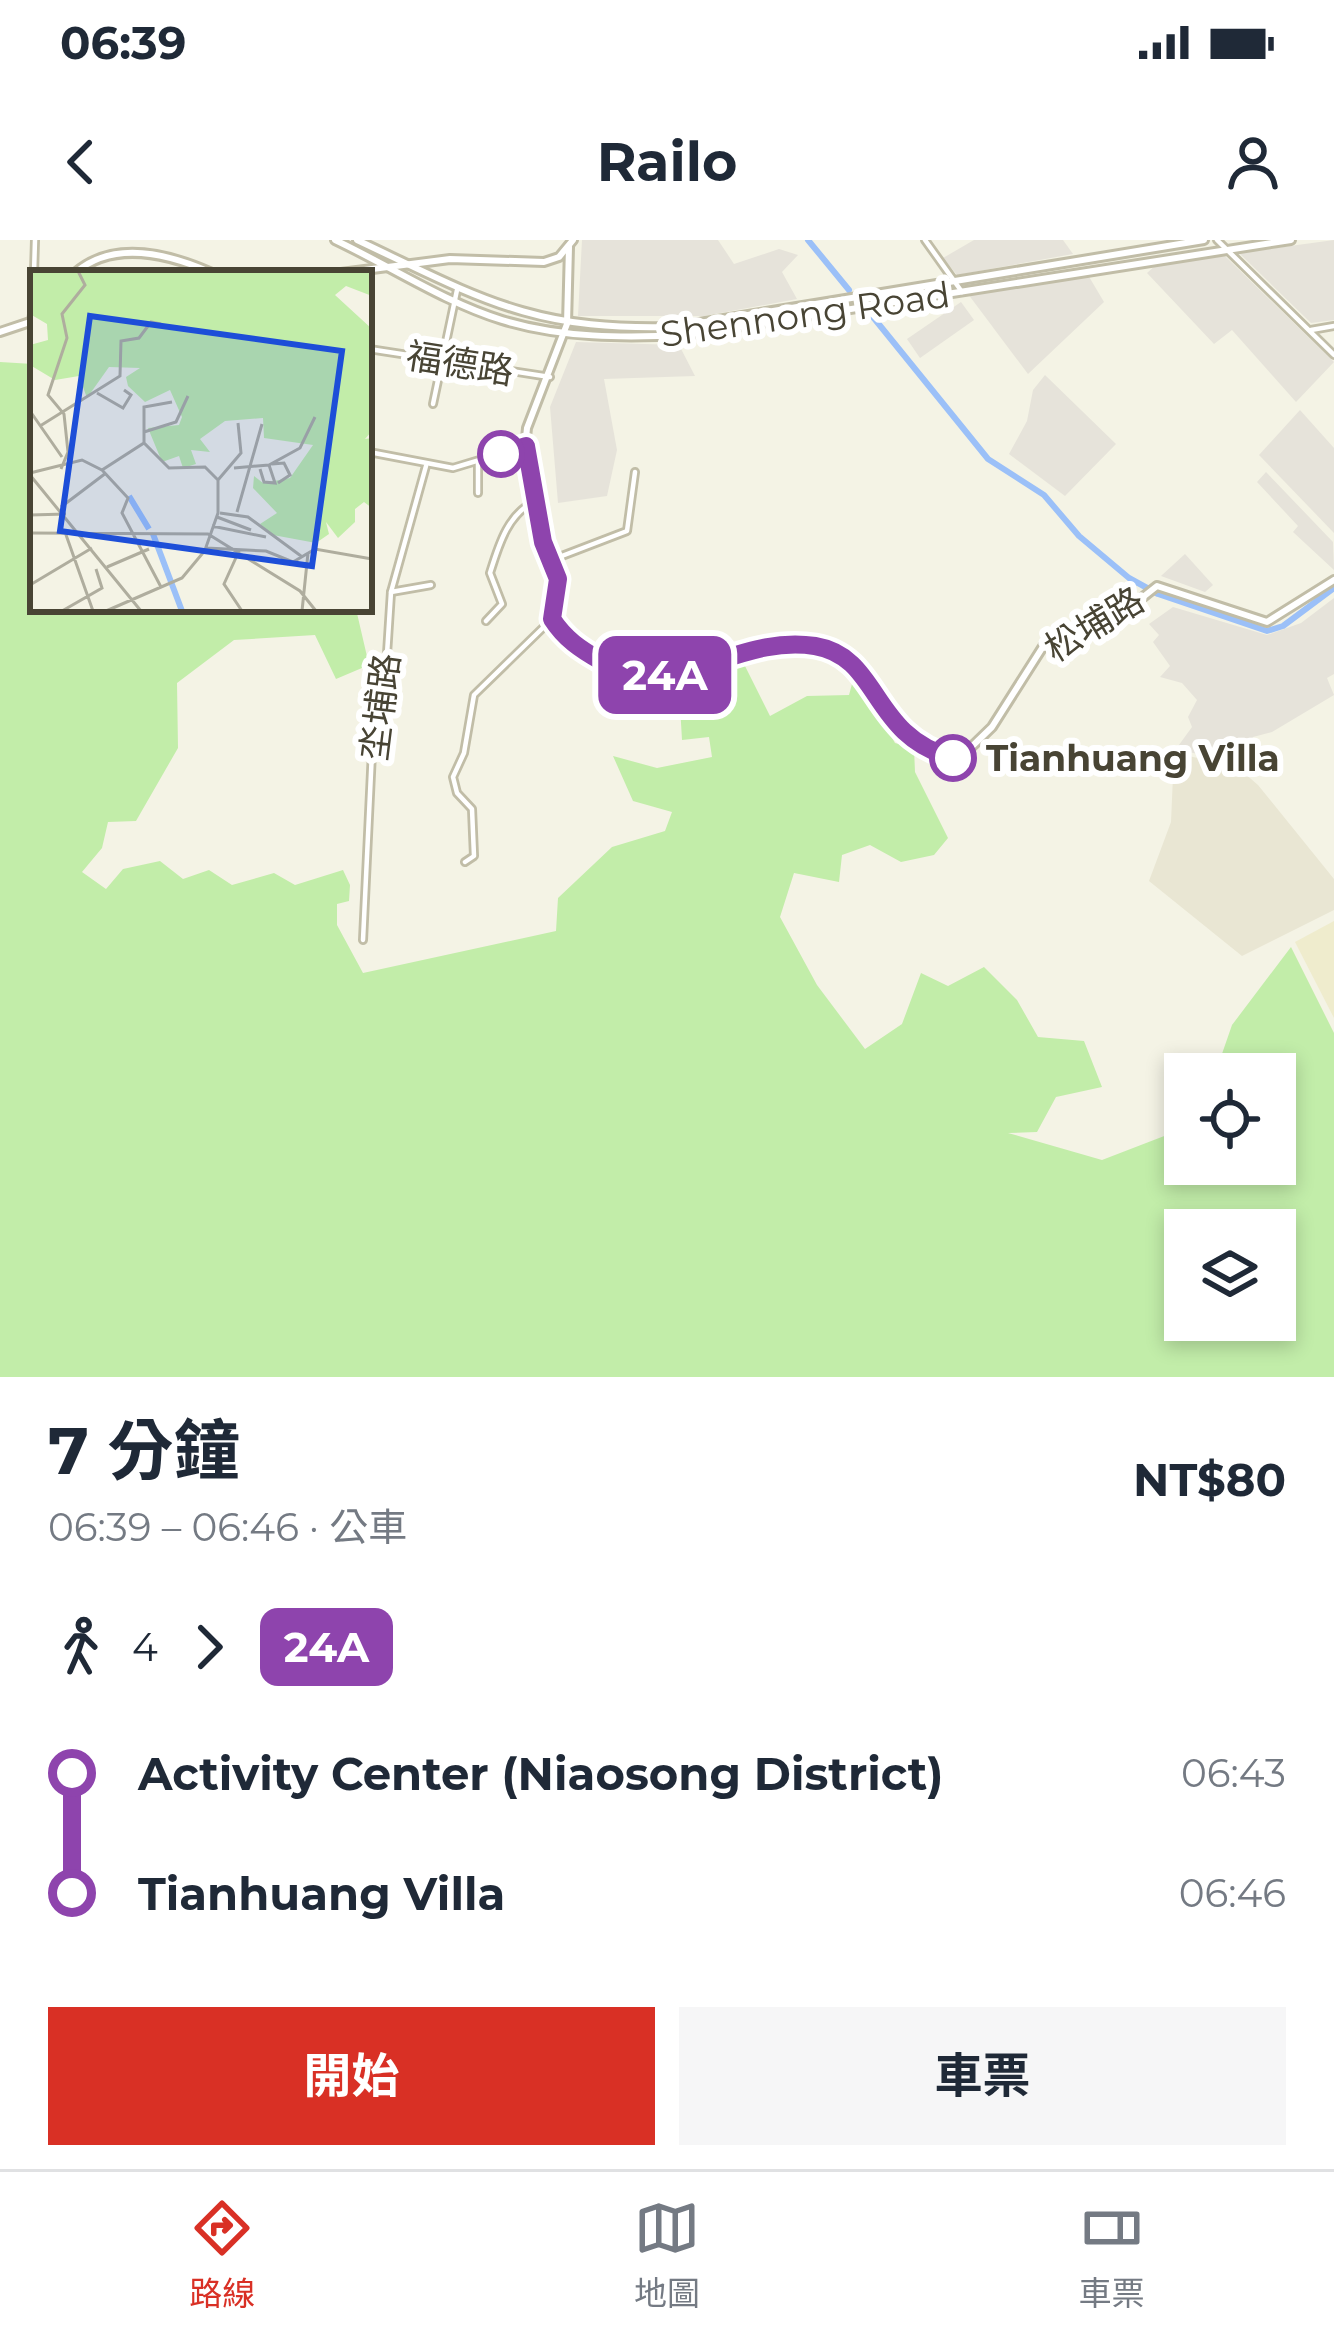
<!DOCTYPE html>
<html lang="zh-TW">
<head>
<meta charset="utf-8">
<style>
  body { margin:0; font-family:Montserrat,"Noto Sans TC",sans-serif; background:#f6f6f7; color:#1f2937; height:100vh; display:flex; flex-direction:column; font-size:45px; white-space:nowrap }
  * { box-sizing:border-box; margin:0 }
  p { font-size:39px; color:#747a83 }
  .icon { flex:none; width:66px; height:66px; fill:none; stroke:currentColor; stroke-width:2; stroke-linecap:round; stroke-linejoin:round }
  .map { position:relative; height:1137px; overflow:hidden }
  .side { display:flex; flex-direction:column; background:#fff; flex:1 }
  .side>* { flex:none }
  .badge { padding:0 24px; border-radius:18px; font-size:42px; line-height:78px }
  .tools { position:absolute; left:1164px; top:813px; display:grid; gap:24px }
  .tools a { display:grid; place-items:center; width:132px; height:132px; border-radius:0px; background:#fff; box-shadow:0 6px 18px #0003; font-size:60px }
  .map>.badge { position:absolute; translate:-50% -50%; box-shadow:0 0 0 6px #fff }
  .legs { display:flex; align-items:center; gap:18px; height:132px; padding:0 48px; font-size:39px }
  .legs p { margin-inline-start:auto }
  .overview { display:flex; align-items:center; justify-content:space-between; height:204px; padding:0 48px }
  h1 { font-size:66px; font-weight:700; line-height:90px }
  .cta { display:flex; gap:24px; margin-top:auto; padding:24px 48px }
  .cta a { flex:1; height:138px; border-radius:0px; background:#d93025; color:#fff; font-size:48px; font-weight:700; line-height:138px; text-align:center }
  .cta a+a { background:#f6f6f7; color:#1f2937 }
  ul { padding:0 48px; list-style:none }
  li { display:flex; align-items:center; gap:42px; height:120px; font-size:45px }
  li i { display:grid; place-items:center; width:18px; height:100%; margin:0 15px; background:currentColor }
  li i::after { content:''; width:30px; height:30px; margin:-15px; border:9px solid; border-radius:50%; background:#fff }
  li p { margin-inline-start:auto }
  li:first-child i { background:linear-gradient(#0000 50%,currentColor 0) }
  li:last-child i { background:linear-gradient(currentColor 50%,#0000 0) }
  .status { display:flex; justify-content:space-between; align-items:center; height:84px; padding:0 60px; background:#fff; direction:ltr }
  .status svg { height:33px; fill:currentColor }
  header { display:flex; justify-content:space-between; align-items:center; height:156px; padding:0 48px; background:#fff; font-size:54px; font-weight:700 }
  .dock { display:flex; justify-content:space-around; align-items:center; height:168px; border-top:3px solid #e0e1e3; background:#fff; font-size:33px; color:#747a83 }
  .dock a { display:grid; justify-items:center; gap:6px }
  .dock .on { color:#d93025 }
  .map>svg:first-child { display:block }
</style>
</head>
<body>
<div class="status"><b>06:39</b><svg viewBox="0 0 49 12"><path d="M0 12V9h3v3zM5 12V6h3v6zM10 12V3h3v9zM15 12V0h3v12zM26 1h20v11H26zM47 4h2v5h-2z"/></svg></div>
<header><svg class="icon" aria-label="back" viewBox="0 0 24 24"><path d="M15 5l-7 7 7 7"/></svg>Railo<svg class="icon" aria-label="person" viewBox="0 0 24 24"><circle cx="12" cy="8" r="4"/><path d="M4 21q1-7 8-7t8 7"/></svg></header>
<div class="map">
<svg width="1334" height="1137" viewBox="0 0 1334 1137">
  <rect width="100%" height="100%" fill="#f4f3e5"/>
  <polygon fill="#e9e6d3" points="1174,513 1236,526 1258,545 1334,639 1334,670 1242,716 1149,641 1171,582"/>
  <g fill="#e6e3da">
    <polygon points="582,0 718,0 734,24 779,9 798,15 782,32 797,59 704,76 578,76"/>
    <polygon points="974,0 1063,0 1073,14 957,35 943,18"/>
    <polygon points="1334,0 1334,80 1311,83 1239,13"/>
    <polygon points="1225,16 1334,122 1296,162 1232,90 1214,104 1147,33 1156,25"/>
    <polygon points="1088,35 1104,62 1028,134 968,54"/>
    <polygon points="961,62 974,80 920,118 907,99"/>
    <polygon points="576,102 679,105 695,136 604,139 617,210 607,256 558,263 550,167"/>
    <polygon points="1045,135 1116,204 1065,256 1009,214 1027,181 1033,150"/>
    <polygon points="1300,170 1334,208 1334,293 1259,215"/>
    <polygon points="1266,232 1333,302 1334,330 1293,292 1298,286 1257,242"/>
    <polygon points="1185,314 1213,345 1205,352 1161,336"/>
    <polygon points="1334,358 1334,434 1327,438 1334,455 1272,492 1253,497 1237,523 1176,509 1192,487 1188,477 1197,460 1182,443 1160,437 1170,426 1153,402 1159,395 1149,384 1173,367 1267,395 1301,383"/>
  </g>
  <polygon fill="#efeccd" points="1334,681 1334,778 1295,702"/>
  <path fill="#c2eda9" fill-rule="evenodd" d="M 0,122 L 33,124 L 33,369 L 356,369 L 369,425 L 336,439 L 315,395 L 234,400 L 177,443 L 178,508 L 136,581 L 108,582 L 102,608 L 82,632 L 106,649 L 123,629 L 160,621 L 183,639 L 209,630 L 232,645 L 274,633 L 295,645 L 343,630 L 350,645 L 349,661 L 337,664 L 337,685 L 363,733 L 556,691 L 558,658 L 612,607 L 665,591 L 672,572 L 633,561 L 613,516 L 657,528 L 712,517 L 709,497 L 682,500 L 679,448 L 699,446 L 739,414 L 770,476 L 807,456 L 849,455 L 855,433 L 895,503 L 914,508 L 915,532 L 948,598 L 934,615 L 901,622 L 870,605 L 842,615 L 839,642 L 794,633 L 780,677 L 817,745 L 865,809 L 902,784 L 921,733 L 948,746 L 984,727 L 1017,760 L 1038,797 L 1084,801 L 1102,847 L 1056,857 L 1037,892 L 1008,893 L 1102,920 L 1185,888 L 1185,924 L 1275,924 L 1275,834 L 1215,834 L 1232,785 L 1291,707 L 1334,793 L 1334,1137 L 0,1137 ZM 1185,990 L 1275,990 L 1275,1080 L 1185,1080 Z"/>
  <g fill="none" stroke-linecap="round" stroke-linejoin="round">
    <g stroke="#9bc0f8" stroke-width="6">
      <polyline points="808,0 849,50"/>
      <polyline points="873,77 988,219 1044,255 1079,296 1129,338 1158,354 1267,391 1283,386 1334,348"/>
    </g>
    <g stroke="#c1bda7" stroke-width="10">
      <g id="minor">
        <polyline points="925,0 962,52"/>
        <polyline points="1217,0 1334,115"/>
        <polyline points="34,33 35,0"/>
        <polyline points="31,83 33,65"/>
        <polyline points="1311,90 1334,86"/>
        <polyline points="369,109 550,137"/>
        <polyline points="433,164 457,50"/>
        <polyline points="369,212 453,228 526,206"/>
        <polyline points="478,253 478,222"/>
        <polyline points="554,319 627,291 635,232"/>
        <polyline points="391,352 431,345"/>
        <path d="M 486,381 L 502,364 L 490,333 C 499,304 508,273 537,260"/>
        <polyline points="465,622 474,616 472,569 457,553 453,537 464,513 474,455 552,379"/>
        <polyline points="363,700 374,470 387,414 391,352 426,226"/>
      </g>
    </g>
    <g stroke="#c1bda7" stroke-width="12">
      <g id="tertiary">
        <path d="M 335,0 C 390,26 444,62 502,80 C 561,98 624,98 685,95 L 1291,0"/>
        <path d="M 357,0 C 482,59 532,91 675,87 L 1204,0"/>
        <path d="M 569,7 L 567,84 L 527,188 C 519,246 569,324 552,379 C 565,399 580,409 600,421 C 674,464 735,393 814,406 C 882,417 883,520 961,517 L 992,487 L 1044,405 L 1128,369 L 1157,346 L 1267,382 L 1334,340"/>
        <path d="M 75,33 C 113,0 167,13 212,33"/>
        <polyline points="341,33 450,19 544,22 559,17 573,0"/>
        <polyline points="0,92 33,81"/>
      </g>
    </g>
    <use href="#minor" stroke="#fff" stroke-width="4.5"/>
    <use href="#tertiary" stroke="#fff" stroke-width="6"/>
  </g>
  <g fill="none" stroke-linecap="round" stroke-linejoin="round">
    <g stroke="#fff" stroke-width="27">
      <path id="line-1" d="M 501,214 L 526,206 L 543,302 L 558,339 L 552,379 C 565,399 580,409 601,421 C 674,464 736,393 815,406 C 881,417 870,496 953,518"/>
    </g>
    <use href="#line-1" stroke="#8e44ad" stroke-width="18"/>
  </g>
  <g fill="#fff" stroke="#8e44ad" stroke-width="6">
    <circle cx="501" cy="214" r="21"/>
    <circle cx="953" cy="518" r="21"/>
  </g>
  <g text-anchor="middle" stroke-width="12" stroke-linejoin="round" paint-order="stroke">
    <g font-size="36" fill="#484434" stroke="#fff">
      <text transform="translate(805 74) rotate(-8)" y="13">Shennong Road</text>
      <text transform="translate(460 123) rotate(9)" y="13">福德路</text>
      <text transform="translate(1094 384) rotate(-31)" y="13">松埔路</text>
      <text transform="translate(380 467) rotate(-83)" y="13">坔埔路</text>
    </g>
    <g font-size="36" font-weight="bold" fill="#484434" stroke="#fff" text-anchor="start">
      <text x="986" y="531">Tianhuang Villa</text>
    </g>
  </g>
  <g transform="translate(30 30)">
    <rect width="342" height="342" fill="#f4f3e5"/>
    <path d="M 0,1 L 342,1 L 342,26 L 316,16 L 305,25 L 342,59 L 342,161 L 335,169 L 342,168 L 342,238 L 334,232 L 325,239 L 325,252 L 308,268 L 296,252 L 299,264 L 286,273 L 243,265 L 230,254 L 247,243 L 223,218 L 224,206 L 233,213 L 260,208 L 283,175 L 234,168 L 233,148 L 195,151 L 170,169 L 180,182 L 161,180 L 166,194 L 153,198 L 149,186 L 132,192 L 118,158 L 149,155 L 152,147 L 140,120 L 115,132 L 98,116 L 96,107 L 110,98 L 79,97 L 57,128 L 49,106 L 25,110 L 0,95 L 0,75 L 18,70 L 17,54 L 0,44 Z" fill="#c2eda9"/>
    <path fill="none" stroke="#9bc0f8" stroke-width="6" d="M 99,226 L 119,259M 123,264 L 152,341"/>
    <path fill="none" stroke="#afad9e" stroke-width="3" d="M 67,123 L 93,138 L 101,125 L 94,120M 0,141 L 32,187M 10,156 L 90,106 L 91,71 L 109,68 L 121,52 L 131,54M 114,162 L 146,152 L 158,126M 114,173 L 114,137 L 142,132M 242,194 L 254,193 L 260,205 L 248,213M 204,198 L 239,195 L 270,178 L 285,147M 31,199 L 38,182 L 34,144 L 18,125 L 37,68 L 32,44 L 55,15 L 48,1M 230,199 L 234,212 L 245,213 L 239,195M 72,200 L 98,228 L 92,243 L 131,317M 0,203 L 52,190 L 72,200 L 114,173 L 139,198 L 175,197 L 188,210 L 188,243 L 175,280M 0,205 L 111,341M 188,210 L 211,183 L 208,153M 31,237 L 76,203M 207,242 L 232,154M 190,243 L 218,247 L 271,286M 0,245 L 36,244M 187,247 L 221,260M 182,256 L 236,267M 35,262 L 63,341M 0,263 L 178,264 L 270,321 L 286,341M 209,281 L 194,314 L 212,341M 77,297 L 119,279M 0,315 L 62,278M 32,341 L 72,318 L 66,299M 76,341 L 152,308 L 177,278 L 236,281 L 263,292 L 285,279 L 342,289M 272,341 L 278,283"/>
    <path fill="#1d4ed8" fill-opacity="0.15" stroke="#1d4ed8" stroke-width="6" d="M 60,46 L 312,81 L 282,296 L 30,261 Z"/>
    <rect width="342" height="342" fill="none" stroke="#484434" stroke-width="6"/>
  </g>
</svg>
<div class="tools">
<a><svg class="icon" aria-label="locate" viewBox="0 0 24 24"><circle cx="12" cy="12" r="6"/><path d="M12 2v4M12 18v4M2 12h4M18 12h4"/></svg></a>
<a><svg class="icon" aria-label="layers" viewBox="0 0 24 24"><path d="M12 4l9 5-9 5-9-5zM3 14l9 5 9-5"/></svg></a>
</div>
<b class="badge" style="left:665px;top:435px;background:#8e44ad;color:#fff">24A</b>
</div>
<section class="side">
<div class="overview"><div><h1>7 分鐘</h1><p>06:39 – 06:46 · 公車</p></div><b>NT$80</b></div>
<div class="legs"><svg class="icon" aria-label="walk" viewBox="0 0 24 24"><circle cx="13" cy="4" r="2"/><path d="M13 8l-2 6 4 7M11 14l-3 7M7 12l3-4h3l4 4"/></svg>4<svg class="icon" aria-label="forward" viewBox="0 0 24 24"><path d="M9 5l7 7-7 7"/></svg><b class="badge" style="background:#8e44ad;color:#fff">24A</b></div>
<ul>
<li><i style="color:#8e44ad"></i><b>Activity Center (Niaosong District)</b><p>06:43</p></li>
<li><i style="color:#8e44ad"></i><b>Tianhuang Villa</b><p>06:46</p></li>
</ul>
<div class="cta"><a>開始</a><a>車票</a></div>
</section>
<nav class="dock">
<a class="on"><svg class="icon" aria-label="directions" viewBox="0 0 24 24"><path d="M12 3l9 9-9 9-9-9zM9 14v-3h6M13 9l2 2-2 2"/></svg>路線</a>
<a><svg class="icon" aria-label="map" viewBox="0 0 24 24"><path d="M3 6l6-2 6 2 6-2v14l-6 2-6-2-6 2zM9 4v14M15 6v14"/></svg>地圖</a>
<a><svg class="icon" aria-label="tickets" viewBox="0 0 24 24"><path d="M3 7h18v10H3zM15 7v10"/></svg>車票</a>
</nav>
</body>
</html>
